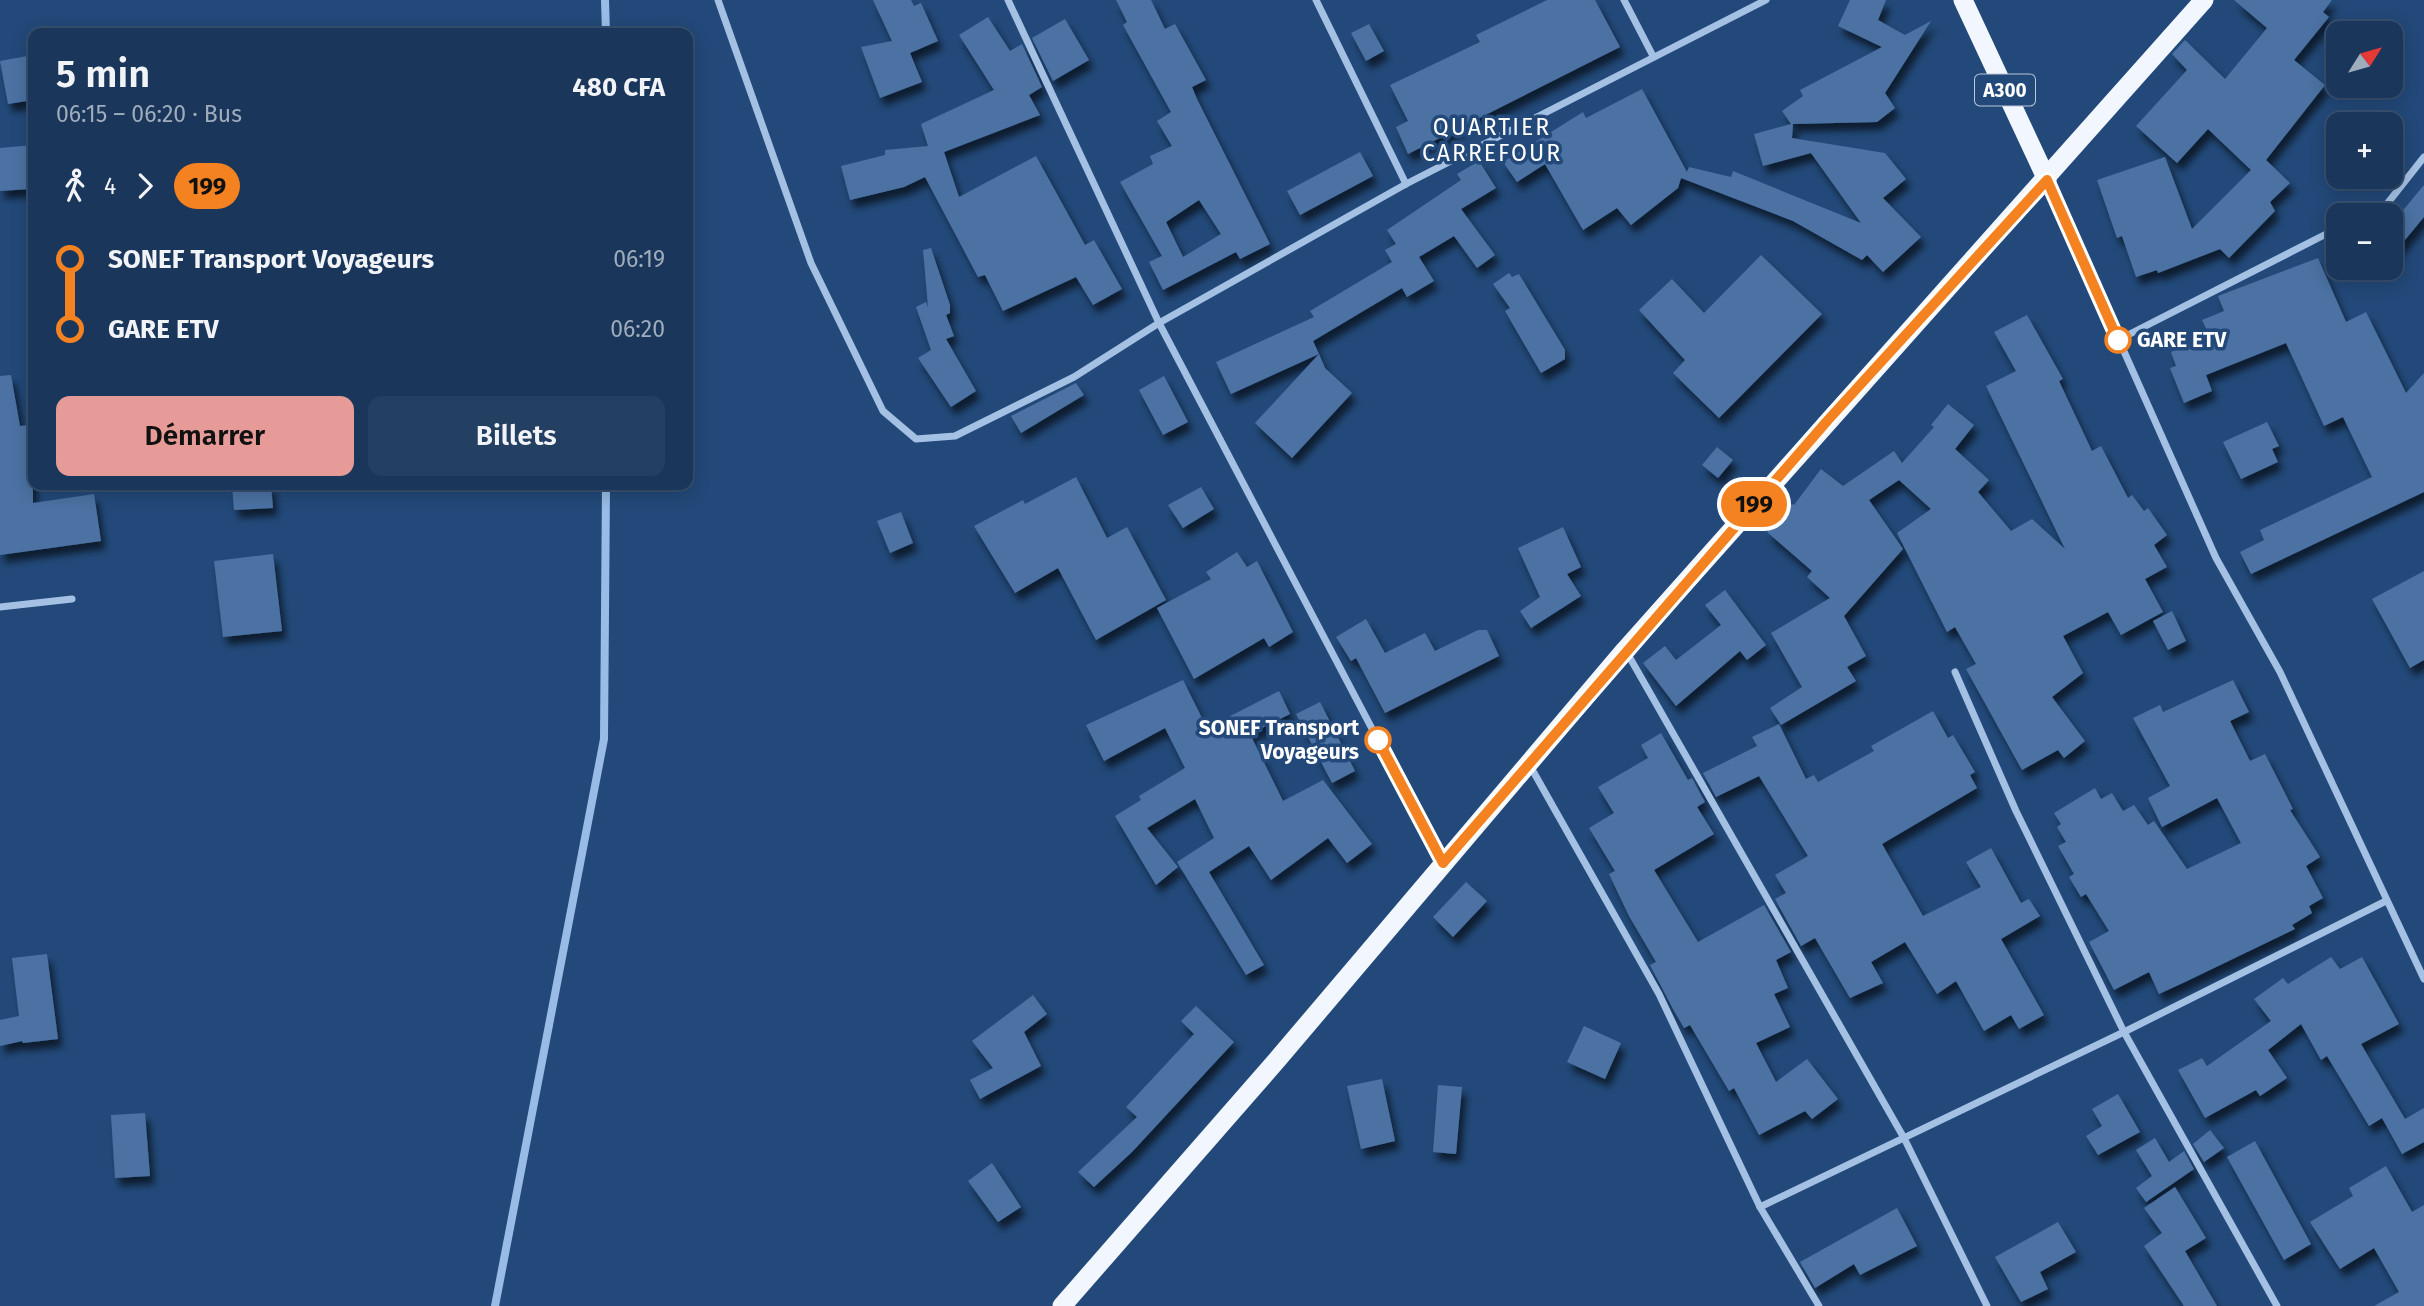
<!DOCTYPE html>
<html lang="fr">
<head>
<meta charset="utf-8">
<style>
  body { margin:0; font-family:"Fira Sans",sans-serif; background:#233f61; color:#f1f3f6; height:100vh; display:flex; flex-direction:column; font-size:26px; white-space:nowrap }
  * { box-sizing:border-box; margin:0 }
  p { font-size:23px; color:#9facbb }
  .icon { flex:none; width:38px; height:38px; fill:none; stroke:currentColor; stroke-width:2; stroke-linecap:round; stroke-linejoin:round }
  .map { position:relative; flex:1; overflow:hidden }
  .drawer { position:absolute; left:28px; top:28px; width:665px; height:462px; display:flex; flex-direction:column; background:#1a375b; border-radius:14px; box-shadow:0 4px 18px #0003,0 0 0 2px #385171 }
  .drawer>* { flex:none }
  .badge { padding:0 14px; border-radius:23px; font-size:24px; line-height:46px }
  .needle { width:46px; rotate:53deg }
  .fabs { position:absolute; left:2326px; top:21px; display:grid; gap:14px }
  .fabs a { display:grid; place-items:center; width:77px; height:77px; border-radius:14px; background:#1a375b; box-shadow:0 4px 18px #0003,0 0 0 2px #385171; font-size:35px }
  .map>.badge { position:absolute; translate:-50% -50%; box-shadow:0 0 0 4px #fff }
  .legs { display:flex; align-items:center; gap:10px; height:77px; padding:0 28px; font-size:23px }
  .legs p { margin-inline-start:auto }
  .overview { display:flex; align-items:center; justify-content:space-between; height:119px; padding:0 28px }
  h1 { font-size:38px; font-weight:600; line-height:52px }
  .action { display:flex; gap:14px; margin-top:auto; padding:14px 28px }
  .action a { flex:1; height:80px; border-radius:14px; background:#e69b98; color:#111; font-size:28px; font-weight:600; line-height:80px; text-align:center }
  .action a+a { background:#233f61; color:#f1f3f6 }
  ul { padding:0 28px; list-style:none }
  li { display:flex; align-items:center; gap:24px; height:70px; font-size:26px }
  li i { display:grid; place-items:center; width:10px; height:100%; margin:0 9px; background:currentColor }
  li i::after { content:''; width:18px; height:18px; margin:-9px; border:5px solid; border-radius:50%; background:#1a375b }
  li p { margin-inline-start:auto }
  li:first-child i { background:linear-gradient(#0000 50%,currentColor 0) }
  li:last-child i { background:linear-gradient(currentColor 50%,#0000 0) }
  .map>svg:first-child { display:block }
</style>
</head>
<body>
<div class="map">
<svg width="2424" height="1306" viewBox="0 0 2424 1306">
  <defs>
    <filter id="shadow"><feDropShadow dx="4.5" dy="8" stdDeviation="3.5" flood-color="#0009"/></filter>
  </defs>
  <rect width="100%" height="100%" fill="#224979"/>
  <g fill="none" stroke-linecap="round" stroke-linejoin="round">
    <g stroke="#98bce5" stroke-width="8">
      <polyline points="605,0 606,33"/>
      <polyline points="495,1306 604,739 606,485"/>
    </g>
  </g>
  <g fill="#4b72a3" fill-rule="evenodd" filter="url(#shadow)">
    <polygon points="873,0 911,0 914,6 921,3 938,41 910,53 922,82 880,98 861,47 892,41"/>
    <path d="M 1116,0 L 1151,0 L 1165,29 L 1175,24 L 1206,80 L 1192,87 L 1197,99 L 1270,244 L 1240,259 L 1236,252 L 1163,290 L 1149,262 L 1162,256 L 1120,182 L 1153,164 L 1150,156 L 1172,146 L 1157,121 L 1171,112 L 1123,25 L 1127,22 ZM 1199,200 L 1221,234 L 1183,257 L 1166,222 Z"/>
    <polygon points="1547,0 1595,0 1620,47 1408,154 1396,127 1408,121 1390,85 1480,42 1476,35"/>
    <polygon points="1850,0 1886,0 1878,20 1905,35 1931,21 1885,93 1895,108 1877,122 1793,124 1792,138 1885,153 1906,179 1883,198 1921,237 1883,272 1867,255 1862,260 1793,221 1681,178 1678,188 1631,225 1617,208 1583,230 1545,164 1517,182 1503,162 1583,112 1586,118 1642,89 1687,172 1689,167 1731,177 1733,171 1861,223 1811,153 1763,166 1754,134 1791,124 1782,111 1803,96 1800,90 1882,47 1838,26"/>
    <polygon points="2234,0 2332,0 2323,12 2329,17 2294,60 2325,85 2266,160 2290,183 2270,202 2275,211 2229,258 2220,249 2158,273 2157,270 2136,277 2122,236 2117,238 2097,180 2165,157 2192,229 2251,170 2208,129 2177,163 2136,126 2187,70 2172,54 2185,40 2225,79 2267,28"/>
    <polygon points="988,17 1010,51 1022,44 1042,87 1029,95 1040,115 944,152 959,197 1036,156 1085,245 1094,240 1122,289 1093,305 1076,277 1003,311 985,275 978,277 925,177 904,187 850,200 841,166 885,155 885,150 928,146 921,124 994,90 959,35"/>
    <polygon points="1065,19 1089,60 1053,81 1032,38"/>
    <polygon points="1369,24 1384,51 1366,61 1351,33"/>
    <polygon points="33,55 33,100 8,104 0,61"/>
    <polygon points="33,145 33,172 28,173 30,189 0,191 0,148"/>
    <polygon points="1360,152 1373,176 1300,215 1287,191"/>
    <polygon points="1479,161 1496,188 1461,209 1495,255 1477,268 1454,236 1419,257 1434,281 1407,297 1402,288 1313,341 1319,354 1231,394 1216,362 1314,317 1310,311 1392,262 1385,250 1396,244 1387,230 1461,180 1457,174"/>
    <polygon points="2424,185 2424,217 2390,258 2390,226"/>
    <polygon points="931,248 950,305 950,313 946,315 954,336 946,339 976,391 951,407 918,358 931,350 916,307 926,302 928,307 923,250"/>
    <polygon points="1761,255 1822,314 1719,418 1673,373 1685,360 1639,310 1672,279 1704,313"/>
    <polygon points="2318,258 2346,322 2366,312 2406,393 2424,373 2424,492 2251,574 2240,552 2264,540 2260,530 2372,477 2343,417 2324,426 2286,343 2206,375 2212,391 2184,403 2170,368 2176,366 2171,352 2209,335 2202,320 2224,311 2218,296"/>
    <polygon points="1509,273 1512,277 1519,274 1565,350 1565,359 1541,373 1505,311 1510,308 1493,284"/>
    <polygon points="2027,315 2063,379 2059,381 2092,451 2101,446 2128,498 2132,495 2144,511 2148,508 2167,535 2154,545 2167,567 2145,579 2163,612 2121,635 2108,612 2063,636 2083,673 2052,697 2085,741 2064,758 2058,750 2022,770 1966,669 1976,664 1955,627 1947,632 1897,533 1931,509 1899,480 1869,500 1903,549 1844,616 1866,656 1847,667 1856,681 1781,725 1770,708 1802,687 1771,633 1830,598 1807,577 1812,571 1767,532 1792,504 1794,505 1821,469 1843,486 1894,451 1902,463 1934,427 1931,425 1948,404 1974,425 1955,449 1989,480 1978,492 2011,531 2032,519 2065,549 1986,386 2016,371 1994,332"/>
    <polygon points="1319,354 1325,368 1352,393 1292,458 1255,423"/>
    <polygon points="11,375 20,426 33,425 33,503 94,494 101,541 0,555 0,376"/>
    <polygon points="1164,376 1188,422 1163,435 1139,390"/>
    <polygon points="1076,383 1084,395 1021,433 1011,416"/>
    <polygon points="2267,422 2279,446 2272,449 2278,462 2241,479 2223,442"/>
    <polygon points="1717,447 1733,460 1718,478 1702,465"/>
    <polygon points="1076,477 1107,538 1127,527 1166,600 1096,640 1058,568 1015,593 974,526 1023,500 1025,504"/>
    <polygon points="232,485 271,485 273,508 234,510"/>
    <polygon points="1201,487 1214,509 1183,528 1168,505"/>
    <polygon points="901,512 913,543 890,553 877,521"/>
    <polygon points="1563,527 1581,567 1567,574 1581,596 1531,628 1520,611 1540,597 1518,548"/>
    <polygon points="1237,552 1247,567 1257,561 1293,632 1269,647 1264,638 1194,679 1157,608 1211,579 1206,572"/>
    <polygon points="273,554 282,631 223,637 214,561"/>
    <polygon points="2424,571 2424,660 2410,668 2372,599"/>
    <polygon points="1725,590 1766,645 1747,660 1740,651 1676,706 1643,663 1665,646 1676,660 1721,625 1705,605"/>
    <polygon points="2172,611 2186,641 2168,650 2153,621"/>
    <polygon points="1366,619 1385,653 1425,633 1435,651 1478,630 1487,630 1499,656 1385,713 1356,658 1351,661 1336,637"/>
    <polygon points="1183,680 1207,728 1279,691 1290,714 1250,734 1283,801 1323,780 1372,844 1347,863 1328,838 1271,880 1249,846 1209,872 1264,965 1246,975 1177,862 1214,838 1195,799 1147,828 1178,867 1156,885 1115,816 1141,800 1139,796 1185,768 1165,728 1104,761 1086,725"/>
    <polygon points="2233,680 2249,712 2230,721 2250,761 2265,754 2293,809 2290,810 2320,857 2306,866 2323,898 2309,906 2312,913 2292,925 2295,929 2185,982 2159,994 2149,972 2114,990 2089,942 2109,931 2086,894 2081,897 2069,877 2074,874 2058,846 2066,842 2057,827 2061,824 2054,813 2095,788 2101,799 2112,793 2123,811 2134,805 2148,825 2154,821 2187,869 2241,843 2217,798 2162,827 2148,798 2170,786 2133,718 2160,705 2163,712"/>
    <polygon points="1320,702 1355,771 1332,783 1296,714"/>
    <polygon points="1933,711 1948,738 1953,735 1975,772 1970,775 1977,788 1882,844 1923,916 1981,887 1966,862 1991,848 2021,903 2029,899 2040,916 2001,939 2044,1015 2019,1029 2011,1015 1984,1031 1956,981 1937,994 1905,942 1871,962 1883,983 1850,998 1815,938 1801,946 1775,899 1786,893 1775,875 1808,856 1759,776 1716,797 1703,773 1757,746 1752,737 1779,724 1806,779 1814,775 1818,782 1874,751 1871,746"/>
    <polygon points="1661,733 1688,780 1692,778 1705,802 1697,807 1714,834 1654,870 1698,942 1764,905 1791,952 1776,960 1788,988 1774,994 1790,1027 1756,1043 1776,1082 1807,1059 1838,1099 1812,1119 1805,1111 1759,1135 1734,1088 1729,1091 1690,1025 1684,1028 1673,1009 1650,965 1656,962 1629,916 1609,874 1615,871 1589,828 1614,813 1598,787 1648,758 1641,745"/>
    <polygon points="1466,882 1487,901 1453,937 1433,917"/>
    <polygon points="47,954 58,1039 23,1043 22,1041 0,1046 0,1020 19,1016 12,958"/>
    <polygon points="2331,957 2340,969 2362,957 2399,1024 2361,1044 2405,1119 2424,1108 2424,1142 2402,1154 2382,1118 2369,1126 2327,1056 2321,1060 2301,1024 2268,1050 2287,1078 2260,1096 2256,1090 2205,1118 2178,1070 2202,1058 2207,1066 2271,1021 2254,999 2283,978 2288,984"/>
    <polygon points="1033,995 1047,1014 1024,1032 1041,1066 980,1099 970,1080 993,1068 972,1041"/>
    <polygon points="1196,1006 1234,1042 1132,1152 1094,1187 1078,1172 1137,1117 1126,1107 1194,1034 1181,1021"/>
    <polygon points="1584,1026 1621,1043 1605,1079 1567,1062"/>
    <polygon points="1382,1079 1395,1141 1361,1149 1347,1086"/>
    <polygon points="1438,1085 1462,1087 1456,1154 1433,1152"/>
    <polygon points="2118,1094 2140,1132 2098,1155 2086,1136 2102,1126 2092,1109"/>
    <polygon points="145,1113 150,1176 115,1178 111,1115"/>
    <polygon points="2210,1130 2224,1148 2204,1162 2193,1144"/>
    <polygon points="2155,1138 2169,1162 2184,1151 2194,1169 2146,1202 2136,1188 2152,1176 2136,1150"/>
    <polygon points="2255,1141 2311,1244 2284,1260 2227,1157"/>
    <polygon points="992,1163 1021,1207 998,1222 968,1181"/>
    <polygon points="2386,1166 2412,1212 2424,1205 2424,1306 2374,1306 2399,1292 2374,1248 2340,1269 2310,1222 2353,1196 2349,1188"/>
    <polygon points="2175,1187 2206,1238 2185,1251 2217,1306 2184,1306 2144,1246 2162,1233 2144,1208"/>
    <polygon points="1897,1208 1917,1246 1860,1275 1854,1264 1815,1288 1800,1262"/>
    <polygon points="2058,1222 2076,1252 2040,1272 2048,1289 2021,1302 1995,1257"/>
  </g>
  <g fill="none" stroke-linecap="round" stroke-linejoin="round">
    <g stroke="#a4c1e4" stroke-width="7">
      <polyline points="718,0 811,263 883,411 916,439 955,436 1074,377 1159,323 1406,184 1766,0"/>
      <polyline points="1008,0 1159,323 1442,862"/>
      <polyline points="1316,0 1406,184"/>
      <polyline points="1624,0 1653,56"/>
      <polyline points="2049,183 2216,558 2280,672 2424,979"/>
      <polyline points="2368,215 2383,209 2424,157"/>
      <polyline points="2118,340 2338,228"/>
      <polyline points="0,607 72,599"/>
      <polyline points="1626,651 1904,1138 1987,1306"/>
      <polyline points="1955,672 2016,811 2124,1032 2277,1306"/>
      <polyline points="1529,764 1659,994 1760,1207 1819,1306"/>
      <polyline points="1760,1207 2124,1032 2386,901"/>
    </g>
    <g stroke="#f2f6fe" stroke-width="19">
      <polyline points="1963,0 2047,180"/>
      <polyline points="1062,1306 1277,1060 1625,650 2204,0"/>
    </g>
  </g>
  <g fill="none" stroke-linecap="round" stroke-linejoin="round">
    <g stroke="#fff" stroke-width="16">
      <polyline id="line-1" points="1378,740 1443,863 1828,420 2047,180 2118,340"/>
    </g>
    <use href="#line-1" stroke="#f58220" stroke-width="10"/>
  </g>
  <g fill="#fff" stroke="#f58220" stroke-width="3.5">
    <circle cx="2118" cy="340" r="12"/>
    <circle cx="1378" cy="740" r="12"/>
  </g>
  <g text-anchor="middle" stroke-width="7" stroke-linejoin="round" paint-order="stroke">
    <rect fill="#224979" stroke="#bdc8d7" stroke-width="2" x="1975" y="74.5" width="60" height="31" rx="5"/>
    <g font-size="19" font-weight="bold" fill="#fff">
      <text x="2005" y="97">A300</text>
    </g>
    <g font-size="21" font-weight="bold" fill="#fff" stroke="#224979" text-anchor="start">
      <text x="2137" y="347">GARE ETV</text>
      <text x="1359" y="735" text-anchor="end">SONEF Transport<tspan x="1359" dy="24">Voyageurs</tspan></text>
    </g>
    <g font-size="23" letter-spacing="2" fill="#fff" stroke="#224979">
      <text x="1492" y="135">QUARTIER<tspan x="1492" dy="26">CARREFOUR</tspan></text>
    </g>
  </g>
</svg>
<div class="fabs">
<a><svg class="needle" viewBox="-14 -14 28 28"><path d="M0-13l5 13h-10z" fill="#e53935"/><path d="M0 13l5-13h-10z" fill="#9facbb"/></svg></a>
<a>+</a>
<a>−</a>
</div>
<b class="badge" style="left:1754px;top:504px;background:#f58220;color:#111">199</b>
<section class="drawer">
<div class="overview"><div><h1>5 min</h1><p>06:15 – 06:20 · Bus</p></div><b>480 CFA</b></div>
<div class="legs"><svg class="icon" aria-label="walk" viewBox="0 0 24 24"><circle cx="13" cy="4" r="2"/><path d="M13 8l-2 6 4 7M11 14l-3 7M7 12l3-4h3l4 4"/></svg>4<svg class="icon" aria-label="forward" viewBox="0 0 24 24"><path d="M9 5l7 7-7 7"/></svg><b class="badge" style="background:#f58220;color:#111">199</b></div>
<ul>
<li><i style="color:#f58220"></i><b>SONEF Transport Voyageurs</b><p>06:19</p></li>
<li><i style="color:#f58220"></i><b>GARE ETV</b><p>06:20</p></li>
</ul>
<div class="action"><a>Démarrer</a><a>Billets</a></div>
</section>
</div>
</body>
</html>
